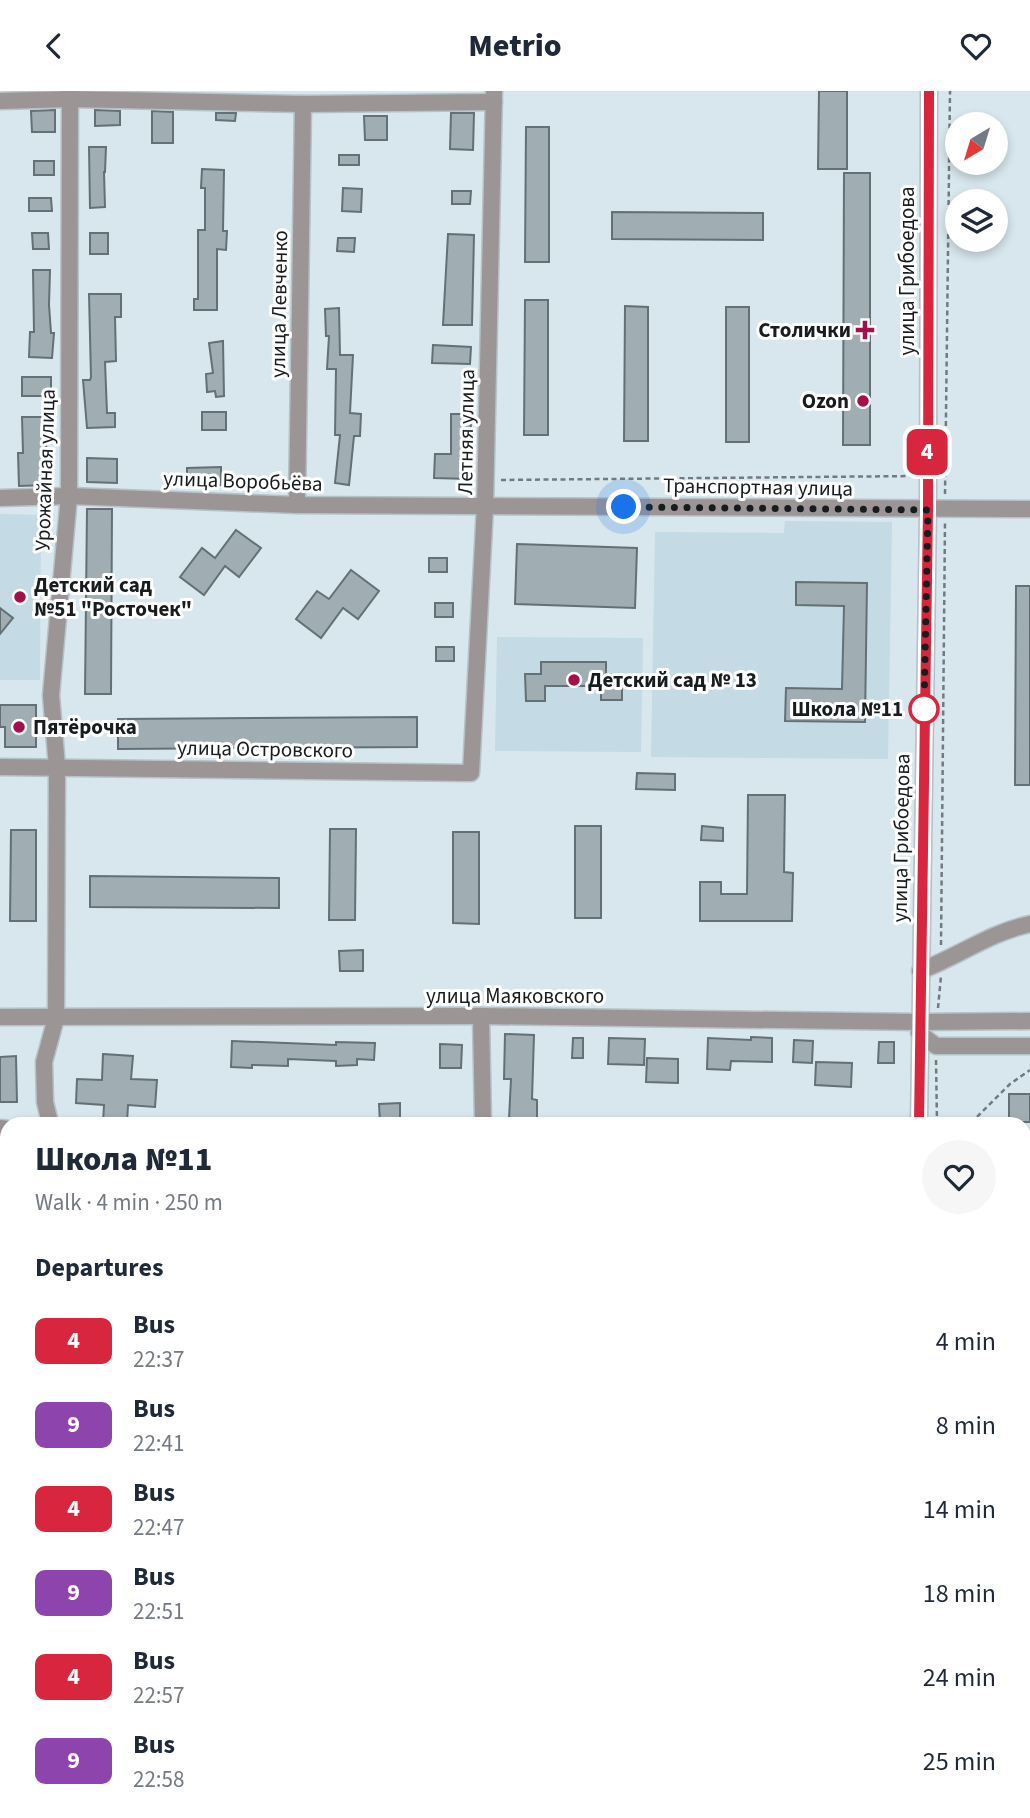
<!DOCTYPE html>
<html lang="en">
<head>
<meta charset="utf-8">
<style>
  body { margin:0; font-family:"Source Sans 3",sans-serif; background:#f6f6f7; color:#1f2937; height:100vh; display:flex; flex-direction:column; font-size:26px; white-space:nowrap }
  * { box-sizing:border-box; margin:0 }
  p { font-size:23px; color:#747a83 }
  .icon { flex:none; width:38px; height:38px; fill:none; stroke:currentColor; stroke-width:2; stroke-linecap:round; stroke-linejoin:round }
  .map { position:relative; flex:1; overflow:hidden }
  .sheet { position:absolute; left:0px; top:1026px; width:1031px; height:702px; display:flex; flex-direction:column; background:#fff; border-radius:21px 21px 0 0; box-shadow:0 4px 10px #0003 }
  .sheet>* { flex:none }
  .badge { padding:0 14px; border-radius:10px; font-size:24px; line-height:46px }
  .needle { width:46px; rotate:218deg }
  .buttons { position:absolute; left:945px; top:21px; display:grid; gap:14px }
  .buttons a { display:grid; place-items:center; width:63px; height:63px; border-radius:50%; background:#fff; box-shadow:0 4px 10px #0003; font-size:35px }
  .you { position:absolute; width:35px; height:35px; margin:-18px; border:5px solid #fff; border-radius:50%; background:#1a73e8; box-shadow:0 0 0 10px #1a73e833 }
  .map>.badge { position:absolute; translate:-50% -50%; box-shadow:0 0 0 4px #fff }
  h2 { padding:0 35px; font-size:26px; line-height:63px }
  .round { display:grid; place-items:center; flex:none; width:74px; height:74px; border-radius:37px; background:#f6f6f7 }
  .summary { display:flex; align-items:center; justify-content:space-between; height:119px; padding:0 35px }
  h1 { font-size:33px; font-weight:800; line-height:52px }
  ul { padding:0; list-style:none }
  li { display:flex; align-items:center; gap:21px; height:84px; padding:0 35px }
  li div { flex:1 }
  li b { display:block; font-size:26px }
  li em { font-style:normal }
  li .badge { min-width:77px; font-weight:700; text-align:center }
  header { display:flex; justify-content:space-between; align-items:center; height:91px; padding:0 35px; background:#fff; font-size:32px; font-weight:800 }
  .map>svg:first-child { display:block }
</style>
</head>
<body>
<header><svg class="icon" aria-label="back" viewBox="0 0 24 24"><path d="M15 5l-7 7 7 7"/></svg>Metrio<svg class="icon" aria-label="heart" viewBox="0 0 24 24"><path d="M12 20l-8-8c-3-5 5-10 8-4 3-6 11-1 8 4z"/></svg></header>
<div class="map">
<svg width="1030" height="1727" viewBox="0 0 1030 1727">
  <rect width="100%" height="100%" fill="#d8e7ed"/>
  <g fill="#c4dae4">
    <polygon points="0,423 41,424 40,589 0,589"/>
    <polygon points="785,430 892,431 888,668 651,666 655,441 784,442"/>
    <polygon points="497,546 643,547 641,661 495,660"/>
    <polygon points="0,1245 7,1246 7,1643 0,1643"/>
  </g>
  <rect fill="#9be2ff" x="74" y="1720" width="774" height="7"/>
  <g fill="#a0aeb4" stroke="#637075" stroke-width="2">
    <polygon points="819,0 847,0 847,78 818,78"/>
    <polygon points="55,19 55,41 32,41 31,20"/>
    <polygon points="95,19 120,20 120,34 95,35"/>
    <polygon points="152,20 173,21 173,52 152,52"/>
    <polygon points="216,22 236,22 235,30 216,29"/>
    <polygon points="451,22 474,22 473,59 450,58"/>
    <polygon points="364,25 387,25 387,49 365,49"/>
    <polygon points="526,36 549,36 549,171 525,171"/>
    <polygon points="89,56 106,56 105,81 104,81 105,116 90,117"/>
    <rect x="339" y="64" width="20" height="10"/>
    <rect x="34" y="70" width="20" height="14"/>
    <polygon points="202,78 224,79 223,140 227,140 226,159 217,158 217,219 194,219 194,208 198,208 198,139 205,139 205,97 201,97"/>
    <polygon points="844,82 870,82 870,354 843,354"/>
    <polygon points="343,97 362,98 361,121 342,120"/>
    <polygon points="452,100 471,100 470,113 452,113"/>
    <polygon points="29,107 51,107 52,120 29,120"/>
    <polygon points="612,121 763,122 763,149 612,148"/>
    <polygon points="32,142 48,142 49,158 33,158"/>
    <rect x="90" y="142" width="18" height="21"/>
    <polygon points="448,143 474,144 472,234 443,234"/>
    <polygon points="338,147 355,147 354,161 337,160"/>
    <polygon points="33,179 50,179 49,214 51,242 54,242 52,267 29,266 30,241 34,241"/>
    <polygon points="89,203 121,203 121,226 115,226 116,270 105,271 107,322 115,322 115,336 87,337 83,289 90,289 91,286"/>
    <polygon points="525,209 548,209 548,344 524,344"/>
    <polygon points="625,215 648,216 648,350 624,350"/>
    <rect x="726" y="216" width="23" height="135"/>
    <polygon points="339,217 340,264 353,264 350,322 361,323 360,345 354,345 349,394 335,392 340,344 335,344 336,278 327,278 329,245 326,245 325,218"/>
    <polygon points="223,250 224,305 216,306 215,300 207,301 206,283 213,282 209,252"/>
    <polygon points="433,254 471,256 470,273 432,272"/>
    <rect x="22" y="286" width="29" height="19"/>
    <rect x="202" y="321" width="24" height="18"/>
    <polygon points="451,323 471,323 470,388 434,387 435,363 451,363"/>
    <polygon points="22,326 48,326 49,346 46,346 47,394 19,395 18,362 23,362"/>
    <polygon points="87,367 117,368 117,392 87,391"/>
    <polygon points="221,376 221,394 187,394 187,377"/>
    <polygon points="87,418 112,418 111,603 85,603"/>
    <polygon points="236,439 261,457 239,486 225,475 204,504 180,486 202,457 215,467"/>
    <polygon points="517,453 637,457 635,517 515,513"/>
    <rect x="429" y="467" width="18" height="14"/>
    <polygon points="351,479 379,500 358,528 343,517 321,547 296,528 317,500 329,508"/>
    <polygon points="796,491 867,492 865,631 785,630 786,597 842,598 844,515 796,514"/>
    <polygon points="1016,495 1030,495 1030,694 1015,694"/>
    <rect x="435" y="512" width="18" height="14"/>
    <polygon points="0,517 13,527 0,543"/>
    <rect x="436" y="556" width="18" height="14"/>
    <polygon points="541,571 606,571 606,583 622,583 622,609 601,609 601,595 545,595 545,610 526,610 525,583 541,583"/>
    <polygon points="0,614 36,614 36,656 5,656 5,636 0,636"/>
    <polygon points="417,626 417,656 118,658 118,628"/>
    <polygon points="637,682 675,683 675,699 636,698"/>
    <polygon points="748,704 785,704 784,781 793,782 792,830 700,830 700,791 721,791 721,803 747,803"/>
    <rect x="575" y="735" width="26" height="92"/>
    <polygon points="702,735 723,737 723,750 701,749"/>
    <polygon points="330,738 356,738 355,829 329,829"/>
    <polygon points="11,739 36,739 36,830 10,830"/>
    <polygon points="453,741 479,741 479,833 453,832"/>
    <polygon points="90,785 279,787 279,817 90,816"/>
    <polygon points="363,859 363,880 340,880 339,860"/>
    <polygon points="505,943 534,944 532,1008 537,1009 537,1029 509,1028 511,988 504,988"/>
    <polygon points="751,946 772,947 772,971 731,970 730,979 707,978 708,947 751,949"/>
    <polygon points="573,947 583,947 583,967 572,967"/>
    <polygon points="609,947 645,948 644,974 608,973"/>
    <polygon points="794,949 813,950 812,972 793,971"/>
    <polygon points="232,950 336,954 336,951 375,952 374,969 357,968 357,974 336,975 336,970 288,968 288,975 252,974 252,977 231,976"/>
    <polygon points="879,951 894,951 894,972 878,972"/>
    <polygon points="440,953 462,954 461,977 440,977"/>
    <polygon points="103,963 133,965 131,988 157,989 155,1016 128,1014 127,1032 103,1032 104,1014 76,1012 77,988 102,989"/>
    <polygon points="16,965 17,1011 0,1011 0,966"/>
    <polygon points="647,967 678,968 678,992 646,991"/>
    <polygon points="816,971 852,972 851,996 815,994"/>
    <rect x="1009" y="1003" width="21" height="28"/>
    <polygon points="400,1012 400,1032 380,1032 379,1013"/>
  </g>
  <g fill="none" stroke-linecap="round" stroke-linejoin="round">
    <g stroke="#b5c2c8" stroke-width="19">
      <g id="minor">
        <polyline points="0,10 70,8 303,13 494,11"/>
        <polyline points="0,407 69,405 297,414 1030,418"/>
        <polyline points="297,414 303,13"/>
        <polyline points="0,676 471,682 485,415 494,0"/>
        <path d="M 920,880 C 957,866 991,841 1030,833"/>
        <polyline points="481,925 483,1032"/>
        <polyline points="0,926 481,925 919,931 1030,930"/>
        <polyline points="919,942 936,955 1030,955"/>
        <polyline points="50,1032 45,1011 44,971 56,927 57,676 51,604 69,405 70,0"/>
        <polyline points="919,1032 928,419 929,0"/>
        <polyline points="0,1037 7,1038"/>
        <polyline points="0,1227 7,1228"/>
        <polyline points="1024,1311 1030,1311"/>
        <polyline points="1024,1588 1030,1589"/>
        <polyline points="1024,1657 1030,1647"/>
        <polyline points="1024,1676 1030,1685"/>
        <polyline points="863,1727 863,1720"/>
      </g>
    </g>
    <g stroke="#717b7f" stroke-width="2.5" stroke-dasharray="5 3.5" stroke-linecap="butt">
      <polyline points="501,389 914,385"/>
      <polyline points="945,403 950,0"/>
      <polyline points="941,854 945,430"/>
      <polyline points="938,917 941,885"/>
      <polyline points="936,969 937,1032"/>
      <polyline points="971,1032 1010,993 1030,979"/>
      <polyline points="305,1720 313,1727"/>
      <polyline points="340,1720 344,1727"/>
      <polyline points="585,1720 585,1727"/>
      <polyline points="93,1727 93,1720"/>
      <polyline points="257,1727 261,1720"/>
      <polyline points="433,1727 433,1720"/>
    </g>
    <use href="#minor" stroke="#9b9596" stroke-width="16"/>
  </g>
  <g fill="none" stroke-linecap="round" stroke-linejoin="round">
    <g stroke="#fff" stroke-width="16">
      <polyline id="line" points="919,1032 928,419 929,0"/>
    </g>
    <use href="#line" stroke="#d7263d" stroke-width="10"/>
    <polyline stroke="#171c1e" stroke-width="7" stroke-dasharray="0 12.6" points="624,416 928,419 924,618"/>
  </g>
  <g fill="#a40f4c" stroke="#fff" stroke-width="2.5">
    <path d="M861.5 228.5h7v7h7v7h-7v7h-7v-7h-7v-7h7z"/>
    <circle cx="863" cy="310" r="7"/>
    <circle cx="20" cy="506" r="7"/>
    <circle cx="574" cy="589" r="7"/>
    <circle cx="19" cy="636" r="7"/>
  </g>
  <circle fill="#fff" stroke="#d7263d" stroke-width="3.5" cx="924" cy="618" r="14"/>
  <g text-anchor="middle" stroke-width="6" stroke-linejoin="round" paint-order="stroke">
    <g font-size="21" fill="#171c1e" stroke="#fff">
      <text transform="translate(907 180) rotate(-90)" y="7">улица Грибоедова</text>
      <text transform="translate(279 213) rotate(-89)" y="7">улица Левченко</text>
      <text transform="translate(466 341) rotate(-89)" y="7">Летняя улица</text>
      <text transform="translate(45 379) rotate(-88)" y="7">Урожайная улица</text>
      <text transform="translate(243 390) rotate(2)" y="7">улица Воробьёва</text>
      <text transform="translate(758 396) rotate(1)" y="7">Транспортная улица</text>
      <text transform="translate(265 658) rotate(1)" y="7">улица Островского</text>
      <text transform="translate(901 747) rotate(-89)" y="7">улица Грибоедова</text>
      <text x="515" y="912">улица Маяковского</text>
    </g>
    <g font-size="21" font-weight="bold" fill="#171c1e" stroke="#fff" text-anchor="start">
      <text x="851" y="246" text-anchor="end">Столички</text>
      <text x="849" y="317" text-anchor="end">Ozon</text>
      <text x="34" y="501">Детский сад<tspan x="34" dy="24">№51 "Росточек"</tspan></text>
      <text x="588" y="596">Детский сад № 13</text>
      <text x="33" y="643">Пятёрочка</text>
    </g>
    <g font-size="21" font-weight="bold" fill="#171c1e" stroke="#fff" text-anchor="end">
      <text x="903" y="625">Школа №11</text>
    </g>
  </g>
</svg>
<div class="buttons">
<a><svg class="needle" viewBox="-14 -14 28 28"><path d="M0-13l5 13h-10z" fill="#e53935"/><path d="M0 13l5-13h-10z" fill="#747a83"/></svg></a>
<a><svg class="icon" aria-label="layers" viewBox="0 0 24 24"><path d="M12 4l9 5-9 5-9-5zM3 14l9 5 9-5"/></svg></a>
</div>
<div class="you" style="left:624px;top:416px"></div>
<b class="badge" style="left:927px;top:361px;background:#d7263d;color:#fff">4</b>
<section class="sheet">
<div class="summary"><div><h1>Школа №11</h1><p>Walk · 4 min · 250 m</p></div><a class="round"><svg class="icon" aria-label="heart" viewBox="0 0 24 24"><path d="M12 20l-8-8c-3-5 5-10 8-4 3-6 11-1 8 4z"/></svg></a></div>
<h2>Departures</h2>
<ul>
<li><span class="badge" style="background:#d7263d;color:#fff">4</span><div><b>Bus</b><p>22:37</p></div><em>4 min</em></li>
<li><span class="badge" style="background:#8e44ad;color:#fff">9</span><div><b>Bus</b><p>22:41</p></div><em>8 min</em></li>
<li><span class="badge" style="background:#d7263d;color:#fff">4</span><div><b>Bus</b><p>22:47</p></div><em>14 min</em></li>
<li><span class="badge" style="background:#8e44ad;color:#fff">9</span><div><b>Bus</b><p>22:51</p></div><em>18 min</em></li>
<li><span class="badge" style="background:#d7263d;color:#fff">4</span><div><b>Bus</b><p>22:57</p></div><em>24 min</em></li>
<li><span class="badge" style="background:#8e44ad;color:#fff">9</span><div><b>Bus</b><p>22:58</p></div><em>25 min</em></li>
</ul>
</section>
</div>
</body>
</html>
